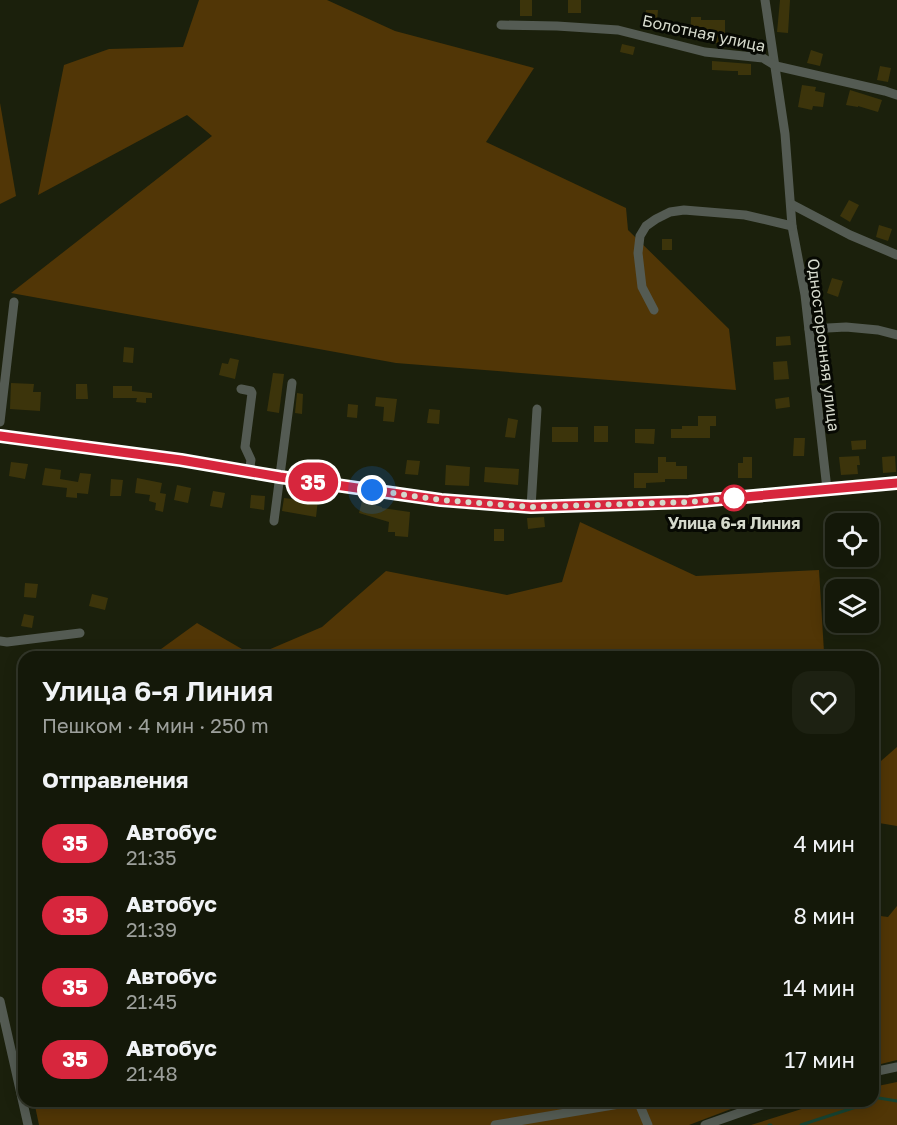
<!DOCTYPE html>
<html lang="ru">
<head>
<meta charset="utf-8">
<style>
  body { margin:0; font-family:"Golos Text",sans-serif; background:#1d2112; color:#f1f3f6; height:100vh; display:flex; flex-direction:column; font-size:22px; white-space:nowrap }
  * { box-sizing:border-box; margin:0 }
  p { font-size:20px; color:#9da09c }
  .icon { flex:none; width:33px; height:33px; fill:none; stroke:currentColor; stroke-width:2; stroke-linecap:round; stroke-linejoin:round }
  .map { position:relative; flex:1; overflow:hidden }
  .side { position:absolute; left:18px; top:651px; width:861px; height:456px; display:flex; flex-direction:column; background:#141809; border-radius:18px; box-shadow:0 3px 15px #0003,0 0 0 2px #33372a }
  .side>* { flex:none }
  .badge { padding:0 12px; border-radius:20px; font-size:21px; line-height:39px }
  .tools { position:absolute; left:825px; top:513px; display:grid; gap:12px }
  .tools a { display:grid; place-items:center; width:54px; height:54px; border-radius:12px; background:#141809; box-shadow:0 3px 15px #0003,0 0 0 2px #33372a; font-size:30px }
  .you { position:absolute; width:30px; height:30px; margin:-15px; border:4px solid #fff; border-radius:50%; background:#1a73e8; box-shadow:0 0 0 9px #1a73e833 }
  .map>.badge { position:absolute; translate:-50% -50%; box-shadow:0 0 0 3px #fff }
  h2 { padding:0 24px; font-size:22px; line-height:54px }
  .round { display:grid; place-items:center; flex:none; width:63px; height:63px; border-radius:18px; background:#1d2112 }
  .summary { display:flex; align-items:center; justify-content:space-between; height:102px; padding:0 24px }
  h1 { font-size:28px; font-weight:600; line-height:45px }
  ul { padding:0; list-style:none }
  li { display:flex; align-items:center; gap:18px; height:72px; padding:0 24px }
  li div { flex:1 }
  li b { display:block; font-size:22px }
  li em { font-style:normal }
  li .badge { min-width:66px; font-weight:700; text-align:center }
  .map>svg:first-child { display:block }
</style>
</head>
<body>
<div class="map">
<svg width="897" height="1125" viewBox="0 0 897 1125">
  <rect width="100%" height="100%" fill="#1b200c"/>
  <g fill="#513606">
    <polygon points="199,0 327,0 395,31 534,68 486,142 626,208 628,230 729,329 736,390 396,363 11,293 212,136 187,115 38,195 64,65 109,49 183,47"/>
    <polygon points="0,103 16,196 0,204"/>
    <polygon points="580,522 696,576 819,570 824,652 807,657 150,657 197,623 254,656 322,627 386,571 507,595 562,582"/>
    <polygon points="897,747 897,826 873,822 873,768"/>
    <polygon points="897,906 897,1060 873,1066 873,915 888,917"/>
    <polygon points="897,1082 897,1125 751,1125 827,1101 873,1101 873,1087"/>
    <polygon points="34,1101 752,1101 689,1125 39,1125"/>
  </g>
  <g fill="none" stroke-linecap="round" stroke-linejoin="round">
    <g stroke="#164332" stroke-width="3">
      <polyline points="873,1097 897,1101"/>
      <polyline points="769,1125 771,1125"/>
      <polyline points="801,1125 856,1107 861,1101"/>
    </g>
  </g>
  <g fill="#3c340b">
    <rect x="520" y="0" width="12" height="16"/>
    <rect x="568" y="0" width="13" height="13"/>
    <polygon points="780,0 790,0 788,33 777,32"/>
    <polygon points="646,10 658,10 657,21 667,22 666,29 644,27"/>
    <polygon points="691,17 701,17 701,20 725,20 725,43 712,43 712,38 690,37"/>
    <polygon points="622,44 635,47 633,55 620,52"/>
    <polygon points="811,50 823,54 820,66 807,63"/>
    <polygon points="712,61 751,64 751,75 738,75 738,71 732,71 712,70"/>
    <polygon points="880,66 891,68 888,82 877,80"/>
    <polygon points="802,85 816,87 815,91 825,93 823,107 813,106 812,110 798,107"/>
    <polygon points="850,90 882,100 878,112 858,106 858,107 846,105"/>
    <polygon points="849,200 859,205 850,222 840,216"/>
    <polygon points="879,225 892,229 888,241 876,237"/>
    <rect x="662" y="239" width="10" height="11"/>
    <polygon points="832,278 843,281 838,297 827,293"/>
    <polygon points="790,336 791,345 776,346 776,337"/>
    <polygon points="124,347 134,348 133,363 123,362"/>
    <polygon points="230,358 239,360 235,379 219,375 222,363 228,364"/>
    <polygon points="787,361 789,379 774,380 773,362"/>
    <polygon points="273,373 284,374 279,413 267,411"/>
    <polygon points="11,383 34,384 33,392 41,392 40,411 10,409"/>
    <polygon points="76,384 87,384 88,399 76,399"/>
    <polygon points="113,386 132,386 132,391 152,393 152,398 146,398 146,403 136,402 137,398 113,398"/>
    <polygon points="297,393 303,394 302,414 295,413"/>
    <polygon points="376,397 397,399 394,422 383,421 384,407 375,406"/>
    <polygon points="789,397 790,407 776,409 775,399"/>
    <polygon points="348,404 358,405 357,418 347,417"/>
    <polygon points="429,409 440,410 439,424 427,423"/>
    <polygon points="698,416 716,416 716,426 710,426 710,438 671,438 671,429 682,429 682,426 698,426"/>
    <polygon points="508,418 518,420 515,438 505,437"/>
    <rect x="594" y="426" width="14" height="16"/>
    <rect x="552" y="427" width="26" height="15"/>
    <polygon points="635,429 655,429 654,444 635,443"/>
    <polygon points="794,438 805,438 804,456 793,456"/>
    <polygon points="866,440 866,449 852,450 851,441"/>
    <polygon points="859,456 860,465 857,465 858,474 841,475 839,457"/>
    <polygon points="895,456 896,472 883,473 882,457"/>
    <polygon points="658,457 666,457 666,462 676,462 676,466 687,466 687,479 665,479 665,482 646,483 646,488 634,488 634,473 658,473"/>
    <polygon points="743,457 752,457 752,478 738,478 738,463 743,463"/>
    <polygon points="407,460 420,461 418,475 405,474"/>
    <polygon points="11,462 28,464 25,479 9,476"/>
    <polygon points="446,465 470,467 469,486 445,485"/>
    <polygon points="485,467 519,469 518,485 484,482"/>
    <polygon points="45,468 61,470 60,479 78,482 80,473 91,474 88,494 77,493 77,498 66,497 67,488 42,485"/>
    <polygon points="137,478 162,483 160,493 166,494 163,512 155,510 156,503 149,501 150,495 135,493"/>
    <polygon points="111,479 123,480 121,496 110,496"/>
    <polygon points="177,485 191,488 188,503 174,500"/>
    <polygon points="213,491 225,493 222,508 210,506"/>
    <polygon points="251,495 265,496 264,510 250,508"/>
    <polygon points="284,498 308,501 309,499 318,500 316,517 282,511"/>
    <polygon points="362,501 382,507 382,508 410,512 408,537 395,536 395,532 388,532 389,522 359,513"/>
    <polygon points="544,517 545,527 528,529 527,518"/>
    <rect x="494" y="529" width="10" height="12"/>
    <polygon points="25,583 38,584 36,598 24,597"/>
    <polygon points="92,594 108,598 105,610 89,606"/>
    <polygon points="24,614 34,616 32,628 21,626"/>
  </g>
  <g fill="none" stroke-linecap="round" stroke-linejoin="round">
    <g stroke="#545b53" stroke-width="9">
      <polyline points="765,0 785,134 792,226 805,295 827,489"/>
      <polyline points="501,25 557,26 618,30 705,52 763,58 776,66 885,91 897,95"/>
      <polyline points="791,204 850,235 897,255"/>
      <polyline points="654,310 642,287 638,253 640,236 646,226 656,219 670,212 684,210 745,215 792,226"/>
      <polyline points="809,329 846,327 878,330 897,335"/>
      <polyline points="241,389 251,391 252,393 245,447 251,460 249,472"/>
      <polyline points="0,422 14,302"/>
      <polyline points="0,436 181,460 280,477 441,500 531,507 689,502 897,483"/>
      <polyline points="531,507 537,409"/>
      <polyline points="274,521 292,383"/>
      <polyline points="0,641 7,642 80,633"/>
      <polyline points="0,1001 28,1125"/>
      <polyline points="873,1072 897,1067"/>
      <polyline points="638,1101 648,1125"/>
      <polyline points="495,1125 637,1101"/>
      <polyline points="705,1125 773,1101"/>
    </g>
  </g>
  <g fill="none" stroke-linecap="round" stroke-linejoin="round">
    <g stroke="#fff" stroke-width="14">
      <polyline id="line" points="0,436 181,460 280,477 441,500 531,507 689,502 897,483"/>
    </g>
    <use href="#line" stroke="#d7263d" stroke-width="9"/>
    <polyline stroke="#d5d9cc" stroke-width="6" stroke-dasharray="0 10.8" points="372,490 441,500 531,507 689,502 734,498"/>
  </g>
  <circle fill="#fff" stroke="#d7263d" stroke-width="3" cx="734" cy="498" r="12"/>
  <g text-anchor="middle" stroke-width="6" stroke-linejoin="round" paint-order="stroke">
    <g font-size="16" fill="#d5d9cc" stroke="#070903">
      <text transform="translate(704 33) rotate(12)" y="6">Болотная улица</text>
      <text transform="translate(824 345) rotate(83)" y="6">Односторонняя улица</text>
    </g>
    <g font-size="16" font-weight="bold" fill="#d5d9cc" stroke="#070903">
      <text x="734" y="529">Улица 6-я Линия</text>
    </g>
  </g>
</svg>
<div class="tools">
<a><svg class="icon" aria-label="locate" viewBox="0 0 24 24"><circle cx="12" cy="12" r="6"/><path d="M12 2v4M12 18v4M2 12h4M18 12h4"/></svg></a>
<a><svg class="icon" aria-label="layers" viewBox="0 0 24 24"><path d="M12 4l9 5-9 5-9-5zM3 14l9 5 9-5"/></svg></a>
</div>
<div class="you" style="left:372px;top:490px"></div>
<b class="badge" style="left:313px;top:482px;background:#d7263d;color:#fff">35</b>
<section class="side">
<div class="summary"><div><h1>Улица 6-я Линия</h1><p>Пешком · 4 мин · 250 m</p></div><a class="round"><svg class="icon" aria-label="heart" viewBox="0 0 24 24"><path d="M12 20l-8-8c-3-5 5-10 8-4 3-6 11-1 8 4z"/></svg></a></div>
<h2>Отправления</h2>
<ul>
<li><span class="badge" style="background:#d7263d;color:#fff">35</span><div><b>Автобус</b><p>21:35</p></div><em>4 мин</em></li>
<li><span class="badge" style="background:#d7263d;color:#fff">35</span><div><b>Автобус</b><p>21:39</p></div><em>8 мин</em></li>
<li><span class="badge" style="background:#d7263d;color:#fff">35</span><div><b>Автобус</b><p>21:45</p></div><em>14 мин</em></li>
<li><span class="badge" style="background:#d7263d;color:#fff">35</span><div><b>Автобус</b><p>21:48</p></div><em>17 мин</em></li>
</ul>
</section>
</div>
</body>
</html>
